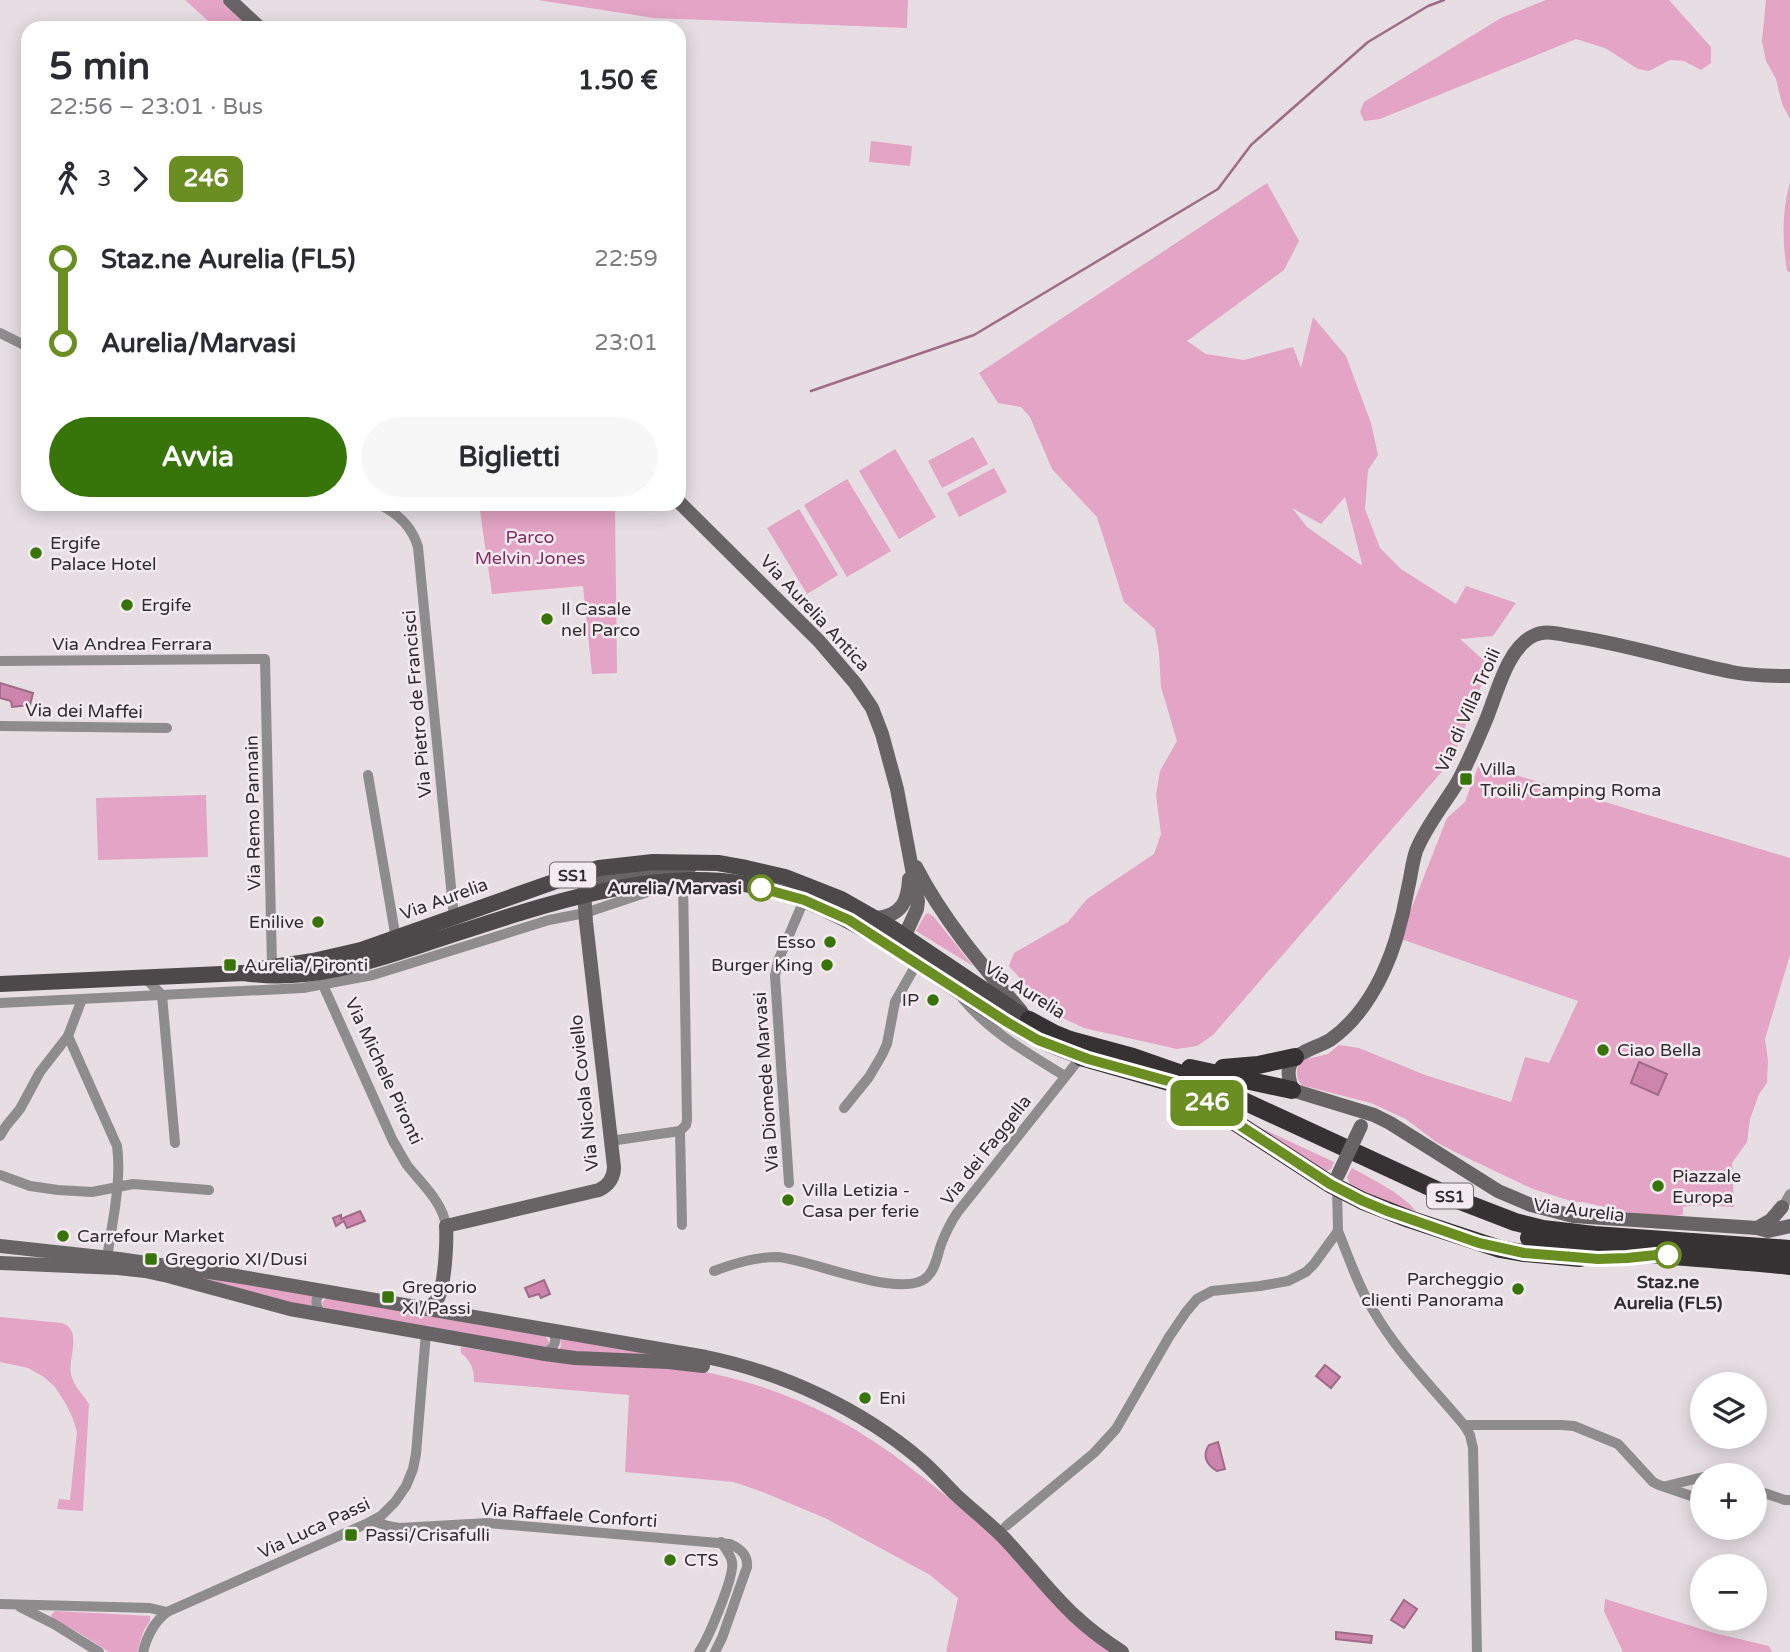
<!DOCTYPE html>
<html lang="it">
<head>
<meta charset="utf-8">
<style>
  body { margin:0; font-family:"Varela Round",sans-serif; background:#f7f7f7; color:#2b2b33; height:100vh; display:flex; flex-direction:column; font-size:26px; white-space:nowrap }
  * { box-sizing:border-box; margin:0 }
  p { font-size:23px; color:#7c7c81 }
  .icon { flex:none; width:38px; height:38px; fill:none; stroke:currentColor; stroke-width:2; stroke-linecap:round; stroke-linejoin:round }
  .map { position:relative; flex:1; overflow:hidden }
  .details { position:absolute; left:21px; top:21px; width:665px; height:490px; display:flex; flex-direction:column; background:#fff; border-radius:21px; box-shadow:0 4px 18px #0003 }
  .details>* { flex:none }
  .badge { padding:0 14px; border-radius:10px; font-size:24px; line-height:46px }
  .buttons { position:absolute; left:1690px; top:1372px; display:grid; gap:14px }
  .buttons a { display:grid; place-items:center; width:77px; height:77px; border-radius:50%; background:#fff; box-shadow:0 4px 18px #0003; font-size:35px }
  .map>.badge { position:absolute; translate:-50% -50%; box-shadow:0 0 0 4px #fff }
  .legs { display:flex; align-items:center; gap:10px; height:77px; padding:0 28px; font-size:23px }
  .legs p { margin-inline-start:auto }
  .head { display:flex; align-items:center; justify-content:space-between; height:119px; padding:0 28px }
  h1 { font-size:38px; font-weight:800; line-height:52px }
  .button { display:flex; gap:14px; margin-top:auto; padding:14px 28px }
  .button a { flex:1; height:80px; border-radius:42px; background:#377409; color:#fff; font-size:28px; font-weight:800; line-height:80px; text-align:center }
  .button a+a { background:#f7f7f7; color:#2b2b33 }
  ul { padding:0 28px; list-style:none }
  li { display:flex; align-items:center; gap:24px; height:84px; font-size:26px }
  li i { display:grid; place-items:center; width:10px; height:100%; margin:0 9px; background:currentColor }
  li i::after { content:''; width:18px; height:18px; margin:-9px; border:5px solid; border-radius:50%; background:#fff }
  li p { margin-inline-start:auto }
  li:first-child i { background:linear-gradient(#0000 50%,currentColor 0) }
  li:last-child i { background:linear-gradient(currentColor 50%,#0000 0) }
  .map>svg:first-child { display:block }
</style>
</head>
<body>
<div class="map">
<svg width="1790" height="1652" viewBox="0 0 1790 1652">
  <rect width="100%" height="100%" fill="#e6dee2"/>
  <g fill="#e3a4c5" fill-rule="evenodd">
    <polygon points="185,0 222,0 252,28 216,28"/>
    <polygon points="538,0 908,0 907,28 654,18"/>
    <polygon points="1546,0 1669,0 1711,47 1711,63 1701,70 1684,61 1670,60 1649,71 1638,69 1605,48 1576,39 1380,119 1364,121 1360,112 1364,102 1501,18"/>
    <polygon points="1766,0 1790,0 1790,119 1782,104 1776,79 1766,61 1762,41"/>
    <polygon points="871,141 912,146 910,166 869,162"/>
    <path d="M 1790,182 L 1790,272 L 1787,271 C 1782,241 1782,211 1790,182 Z"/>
    <path d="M 1267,183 L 1299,241 L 1284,270 L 1187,341 L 1206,354 L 1244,360 L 1293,347 L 1301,368 L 1313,317 L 1346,356 L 1371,423 L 1378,455 L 1368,470 L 1365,509 L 1380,548 L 1401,569 L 1456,604 L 1466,586 L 1516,603 L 1493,636 L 1460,639 L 1489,665 L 1452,760 L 1213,1035 L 1197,1046 L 1177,1049 L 1084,1028 L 1050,1012 L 1009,966 L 1014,953 L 1068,922 L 1087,899 L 1154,854 L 1161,834 L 1156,795 L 1160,771 L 1177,741 L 1161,687 L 1159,653 L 1155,629 L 1124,602 L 1097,517 L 1052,469 L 1030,417 L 1021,407 L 998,403 L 979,373 ZM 1345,497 L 1362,564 L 1361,565 L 1307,527 L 1292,508 L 1321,524 Z"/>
    <polygon points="973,437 988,464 942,488 928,461"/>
    <polygon points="895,449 936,517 899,539 859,471"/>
    <polygon points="994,468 1007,492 959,517 947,493"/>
    <polygon points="847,479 891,551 847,577 804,505"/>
    <polygon points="479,504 609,504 615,510 617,673 592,674 583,586 492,594"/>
    <polygon points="799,509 838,575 807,594 767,528"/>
    <path d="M 1479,764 L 1790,858 L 1790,955 L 1765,1039 L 1768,1060 L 1767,1083 L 1759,1094 L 1750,1119 L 1747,1142 L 1732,1163 L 1734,1207 L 1697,1205 L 1683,1207 L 1683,1215 L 1649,1217 L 1583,1202 L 1574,1202 L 1533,1189 L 1455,1152 L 1436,1142 L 1406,1119 L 1371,1103 L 1301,1085 C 1296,1075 1295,1069 1302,1060 L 1328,1054 L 1339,1045 L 1359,1048 L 1425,1075 L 1511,1102 L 1525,1057 L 1549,1063 L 1578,1001 L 1401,939 L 1406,922 L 1447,818 L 1465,802 Z"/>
    <polygon points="206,795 208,857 98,860 96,798"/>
    <polygon points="928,913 934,917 973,966 916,931 925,915"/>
    <polygon points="1246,1121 1334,1162 1331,1169 1325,1172"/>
    <path d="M 1352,1168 C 1373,1180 1404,1194 1418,1214 L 1400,1210 L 1350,1185 L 1347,1177 Z"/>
    <polygon points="170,1270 315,1294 311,1300 312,1309"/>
    <polygon points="326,1298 545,1335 549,1342 546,1348 324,1309 322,1303"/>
    <path d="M 0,1317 L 62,1323 C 83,1330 68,1358 71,1374 C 73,1386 83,1394 89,1404 L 83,1511 L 57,1509 L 59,1499 L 70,1500 L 77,1432 L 73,1419 L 66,1404 L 55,1387 L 44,1377 L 28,1368 L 0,1362 Z"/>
    <polygon points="560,1337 689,1360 558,1351 561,1346"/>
    <path d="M 461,1347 L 525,1357 L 693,1370 C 772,1383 845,1416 908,1466 C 925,1479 942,1492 958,1506 C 972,1518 985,1531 1000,1540 L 1111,1652 L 946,1652 L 958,1598 L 930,1575 L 825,1518 L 760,1491 L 734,1482 L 625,1472 L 629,1395 L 474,1382 C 474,1368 471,1361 461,1353 Z"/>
    <polygon points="1605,1599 1714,1633 1769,1646 1772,1652 1623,1652 1604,1611"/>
    <polygon points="55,1611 150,1616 150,1621 144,1630 137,1652 109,1652 81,1634 52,1618 51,1615"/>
  </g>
  <g fill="#ce85ad" stroke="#9f6b87" stroke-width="2">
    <polygon points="0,683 33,693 30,705 12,707 11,701 0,698"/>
    <polygon points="1639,1062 1667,1074 1658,1095 1631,1083"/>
    <polygon points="360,1211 365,1221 347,1228 344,1221 336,1226 333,1218 341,1215 341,1219"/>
    <polygon points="544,1280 550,1294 541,1298 539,1294 529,1297 525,1288"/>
    <polygon points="1325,1365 1340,1377 1331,1388 1316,1376"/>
    <path d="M 1218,1442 L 1225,1469 L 1217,1471 C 1206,1465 1202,1455 1209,1445 Z"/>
    <polygon points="1404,1600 1417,1609 1404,1628 1391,1620"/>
    <polygon points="1336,1632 1372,1636 1371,1643 1336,1639"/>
  </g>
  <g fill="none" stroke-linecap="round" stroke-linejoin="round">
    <polyline stroke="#9f6b87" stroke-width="2.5" points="811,391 974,335 1218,189 1251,145 1368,42 1428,6 1444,0"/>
    <g stroke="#8f8c8d" stroke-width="10">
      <polyline points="0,333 28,347"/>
      <path d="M 378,504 C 398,513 412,527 418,547 L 454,918"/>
      <polyline points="0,661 265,659 272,966"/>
      <polyline points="0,726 167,728"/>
      <polyline points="368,775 396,939"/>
      <polyline points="145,978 162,995 175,1143"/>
      <path d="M 323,985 L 393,1141 C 398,1149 402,1157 407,1165 C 421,1183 443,1202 446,1226"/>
      <path d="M 963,999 C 991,1033 1028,1053 1065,1076"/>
      <polyline points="0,1003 303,988 373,975 549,920 585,913 660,888"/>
      <path d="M 68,1036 L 117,1146 C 122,1181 112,1223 107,1258"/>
      <polyline points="844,1108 869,1077 882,1055 887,1044 895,1002 917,963"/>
      <polyline points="0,1136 6,1126 20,1109 40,1072 68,1036 82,999"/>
      <polyline points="610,1141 680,1131"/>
      <polyline points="0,1175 30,1186 58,1190 92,1192 133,1184 209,1190"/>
      <polyline points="789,1183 775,976 778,961 804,900"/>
      <polyline points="1785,1203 1790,1194"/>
      <polyline points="682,1225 680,1131 686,1125 687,1120 683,881"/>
      <path d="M 1338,1231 C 1349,1258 1358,1286 1373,1310 C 1397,1352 1433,1388 1464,1425 L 1470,1435 L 1473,1448 L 1477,1652"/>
      <path d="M 714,1271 C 735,1263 755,1257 777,1257 C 811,1259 905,1302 928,1276 C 936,1268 938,1252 942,1242 C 946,1232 951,1222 957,1213 L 1081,1057"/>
      <path d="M 322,1315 C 315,1305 313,1298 324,1291"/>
      <path d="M 545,1354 C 555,1347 560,1338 549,1330"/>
      <polyline points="1464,1425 1561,1425 1574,1426 1618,1444 1653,1482 1659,1485 1703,1500"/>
      <polyline points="1666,1486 1703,1477"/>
      <polyline points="1755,1490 1785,1500 1790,1500"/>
      <path d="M 373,1521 L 388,1526 L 399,1528 L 488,1523 L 730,1544 C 741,1549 748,1555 747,1567 L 722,1638 L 715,1652"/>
      <polyline points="1006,1526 1094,1453 1116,1429 1169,1337 1186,1312 1197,1299 1212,1291 1260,1286 1288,1281 1306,1272 1314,1264 1338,1231 1337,1188"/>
      <polyline points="0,1604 150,1608 167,1612"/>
      <polyline points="20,1607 54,1624 99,1652"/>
      <path d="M 143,1652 C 147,1636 154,1622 167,1612 L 368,1523 L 381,1516 L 395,1502 L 406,1486 L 413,1469 L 416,1454 L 426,1333"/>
      <path d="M 699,1652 C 708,1639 735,1576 732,1562 C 731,1555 725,1548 721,1542"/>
    </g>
    <g stroke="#686466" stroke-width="14">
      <polyline points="230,0 260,28"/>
      <polyline points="679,502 819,641 855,683 872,708 882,734 897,789 918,901 917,909 900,946"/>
      <path d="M 1790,676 C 1771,676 1751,676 1732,672 C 1678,661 1626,644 1571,636 C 1560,634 1546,630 1535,635 C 1507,647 1497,694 1486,720 C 1477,741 1468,763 1457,783 C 1443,806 1426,826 1416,851 C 1412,863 1411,876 1408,888 C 1405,905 1401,922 1396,939 C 1384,977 1363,1017 1330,1040 C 1320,1046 1299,1052 1293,1060 C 1285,1069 1290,1081 1292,1090 L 1374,1115 L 1390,1123 L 1498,1191 L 1531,1205 L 1573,1216 L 1757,1228 L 1768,1231 L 1790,1226"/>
      <path d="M 916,867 C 944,921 982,965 1021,1011"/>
      <path d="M 877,918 C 902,915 908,901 909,879"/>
      <polyline points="1757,1228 1771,1220 1782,1207"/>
      <path d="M 0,1246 L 119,1259 L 236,1276 L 706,1357 C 784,1373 861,1409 921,1460 C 934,1471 944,1483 955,1494 C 971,1509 988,1522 1003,1537 C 1028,1563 1049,1592 1075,1616 C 1090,1630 1105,1641 1122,1652"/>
      <polyline points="0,1263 118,1268 145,1271 168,1276 290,1309 545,1354 575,1358 668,1362 703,1366"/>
      <path d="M 425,1308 C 431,1306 435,1303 438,1298 C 445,1285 447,1241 446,1226 L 599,1190 C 609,1185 614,1178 614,1167 L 586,922 L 584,891 L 594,882 L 691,866"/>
    </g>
    <g stroke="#4d484a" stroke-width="16">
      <polyline points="253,970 313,961 361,950 562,879 599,868 653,862 718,863 746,868 785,877 841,899 892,928 1029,1020"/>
      <path d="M 0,984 L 244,973 C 308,983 370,962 430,942 C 523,912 641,868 739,883 C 855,900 937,987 1037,1039 C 1051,1046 1066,1051 1081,1057"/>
    </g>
    <g stroke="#363133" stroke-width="18">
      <polyline points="1029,1020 1053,1033 1070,1040 1133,1057 1196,1079 1458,1200 1515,1222 1543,1229 1594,1235 1790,1249"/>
      <polyline points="1081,1057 1187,1087"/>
      <polyline points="1190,1068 1292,1090"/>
      <polyline points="1223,1068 1258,1065 1295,1057"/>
      <polyline points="1178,1085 1330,1184 1363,1201 1409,1219 1500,1249 1523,1253 1580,1258"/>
      <path d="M 1529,1238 C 1576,1250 1625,1252 1673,1256 C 1712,1259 1751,1262 1790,1266"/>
    </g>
    <polyline stroke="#686466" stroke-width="14" points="1338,1175 1361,1126"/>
  </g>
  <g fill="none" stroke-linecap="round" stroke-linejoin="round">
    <g stroke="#fff" stroke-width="16">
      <polyline id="line-1" points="761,888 804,900 849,920 1007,1022 1038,1040 1088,1059 1175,1083 1330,1184 1363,1201 1387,1211 1479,1243 1524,1253 1598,1259 1627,1258 1656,1255 1668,1255"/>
    </g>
    <use href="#line-1" stroke="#6b8e23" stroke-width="10"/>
  </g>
  <g fill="#377409" stroke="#f3ebef" stroke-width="2.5">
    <circle cx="36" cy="553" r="7"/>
    <circle cx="127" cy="605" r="7"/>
    <circle cx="547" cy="619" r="7"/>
    <rect x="1459" y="772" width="14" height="14" rx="3.5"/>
    <circle cx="318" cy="922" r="7"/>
    <circle cx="830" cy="942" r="7"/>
    <rect x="223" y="958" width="14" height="14" rx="3.5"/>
    <circle cx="827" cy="965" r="7"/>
    <circle cx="933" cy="1000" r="7"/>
    <circle cx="1603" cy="1050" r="7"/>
    <circle cx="1658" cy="1186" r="7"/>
    <circle cx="788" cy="1200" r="7"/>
    <circle cx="63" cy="1236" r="7"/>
    <rect x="144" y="1252" width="14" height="14" rx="3.5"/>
    <circle cx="1518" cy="1289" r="7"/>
    <rect x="381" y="1290" width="14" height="14" rx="3.5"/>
    <circle cx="865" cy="1398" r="7"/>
    <rect x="344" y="1528" width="14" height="14" rx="3.5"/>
    <circle cx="670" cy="1560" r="7"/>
  </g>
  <g fill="#fff" stroke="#6b8e23" stroke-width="3.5">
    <circle cx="761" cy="888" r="12"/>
    <circle cx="1668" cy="1255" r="12"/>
  </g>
  <g text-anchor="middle" stroke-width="5" stroke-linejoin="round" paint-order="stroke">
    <g fill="#f3ebef" stroke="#6a6669" stroke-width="2">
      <rect x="550" y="862.5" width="46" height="25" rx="5"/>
      <rect x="1427" y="1183.5" width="46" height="25" rx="5"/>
    </g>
    <g font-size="16" font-weight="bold" fill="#302d2f">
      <text x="573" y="881">SS1</text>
      <text x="1450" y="1202">SS1</text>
    </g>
    <g font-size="18" fill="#832c61" stroke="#f3ebef">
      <text x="530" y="543">Parco<tspan x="530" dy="21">Melvin Jones</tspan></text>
    </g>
    <g font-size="18" fill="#302d2f" stroke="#f3ebef" text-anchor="start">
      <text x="50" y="549">Ergife<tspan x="50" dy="21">Palace Hotel</tspan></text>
      <text x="141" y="611">Ergife</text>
      <text x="561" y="615">Il Casale<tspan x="561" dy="21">nel Parco</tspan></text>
      <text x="1480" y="775">Villa<tspan x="1480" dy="21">Troili/Camping Roma</tspan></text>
      <text x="304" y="928" text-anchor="end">Enilive</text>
      <text x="816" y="948" text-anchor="end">Esso</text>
      <text x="244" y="971">Aurelia/Pironti</text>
      <text x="813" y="971" text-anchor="end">Burger King</text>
      <text x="919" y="1006" text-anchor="end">IP</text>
      <text x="1617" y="1056">Ciao Bella</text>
      <text x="1672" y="1182">Piazzale<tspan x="1672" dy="21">Europa</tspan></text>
      <text x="802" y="1196">Villa Letizia -<tspan x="802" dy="21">Casa per ferie</tspan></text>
      <text x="77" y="1242">Carrefour Market</text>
      <text x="165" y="1265">Gregorio XI/Dusi</text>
      <text x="1504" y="1285" text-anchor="end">Parcheggio<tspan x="1504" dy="21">clienti Panorama</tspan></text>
      <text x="402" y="1293">Gregorio<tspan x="402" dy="21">XI/Passi</tspan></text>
      <text x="879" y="1404">Eni</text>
      <text x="365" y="1541">Passi/Crisafulli</text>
      <text x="684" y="1566">CTS</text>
    </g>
    <g font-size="18" fill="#302d2f" stroke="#f3ebef">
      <text transform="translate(815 613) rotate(47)" y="6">Via Aurelia Antica</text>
      <text x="132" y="650">Via Andrea Ferrara</text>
      <text transform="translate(417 704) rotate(-95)" y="6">Via Pietro de Francisci</text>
      <text transform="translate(1468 710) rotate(-66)" y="6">Via di Villa Troili</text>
      <text transform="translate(84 711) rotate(1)" y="6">Via dei Maffei</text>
      <text transform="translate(253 813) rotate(-91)" y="6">Via Remo Pannain</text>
      <text transform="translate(444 899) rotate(-20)" y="6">Via Aurelia</text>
      <text transform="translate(1025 990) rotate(32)" y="6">Via Aurelia</text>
      <text transform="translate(384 1071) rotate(65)" y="6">Via Michele Pironti</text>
      <text transform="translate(766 1082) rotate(-94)" y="6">Via Diomede Marvasi</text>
      <text transform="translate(584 1093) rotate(-96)" y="6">Via Nicola Coviello</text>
      <text transform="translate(986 1150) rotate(-52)" y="6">Via dei Faggella</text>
      <text transform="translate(1579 1210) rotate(7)" y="6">Via Aurelia</text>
      <text transform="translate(569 1515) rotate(4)" y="6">Via Raffaele Conforti</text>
      <text transform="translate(314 1528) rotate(-25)" y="6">Via Luca Passi</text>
    </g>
    <g font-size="18" font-weight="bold" fill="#302d2f" stroke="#f3ebef" text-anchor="end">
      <text x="742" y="894">Aurelia/Marvasi</text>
      <text x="1668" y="1288" text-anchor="middle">Staz.ne<tspan x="1668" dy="21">Aurelia (FL5)</tspan></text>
    </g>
  </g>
</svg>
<div class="buttons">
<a><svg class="icon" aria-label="layers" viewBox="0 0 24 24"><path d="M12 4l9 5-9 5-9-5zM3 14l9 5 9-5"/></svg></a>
<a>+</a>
<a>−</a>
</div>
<b class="badge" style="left:1207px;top:1103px;background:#6b8e23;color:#fff">246</b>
<section class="details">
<div class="head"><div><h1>5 min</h1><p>22:56 – 23:01 · Bus</p></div><b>1.50 €</b></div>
<div class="legs"><svg class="icon" aria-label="walk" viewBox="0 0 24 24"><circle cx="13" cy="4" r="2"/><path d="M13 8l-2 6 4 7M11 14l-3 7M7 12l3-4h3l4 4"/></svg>3<svg class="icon" aria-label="forward" viewBox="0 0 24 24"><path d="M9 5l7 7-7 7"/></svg><b class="badge" style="background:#6b8e23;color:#fff">246</b></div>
<ul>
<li><i style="color:#6b8e23"></i><b>Staz.ne Aurelia (FL5)</b><p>22:59</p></li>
<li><i style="color:#6b8e23"></i><b>Aurelia/Marvasi</b><p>23:01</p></li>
</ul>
<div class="button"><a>Avvia</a><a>Biglietti</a></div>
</section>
</div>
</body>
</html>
